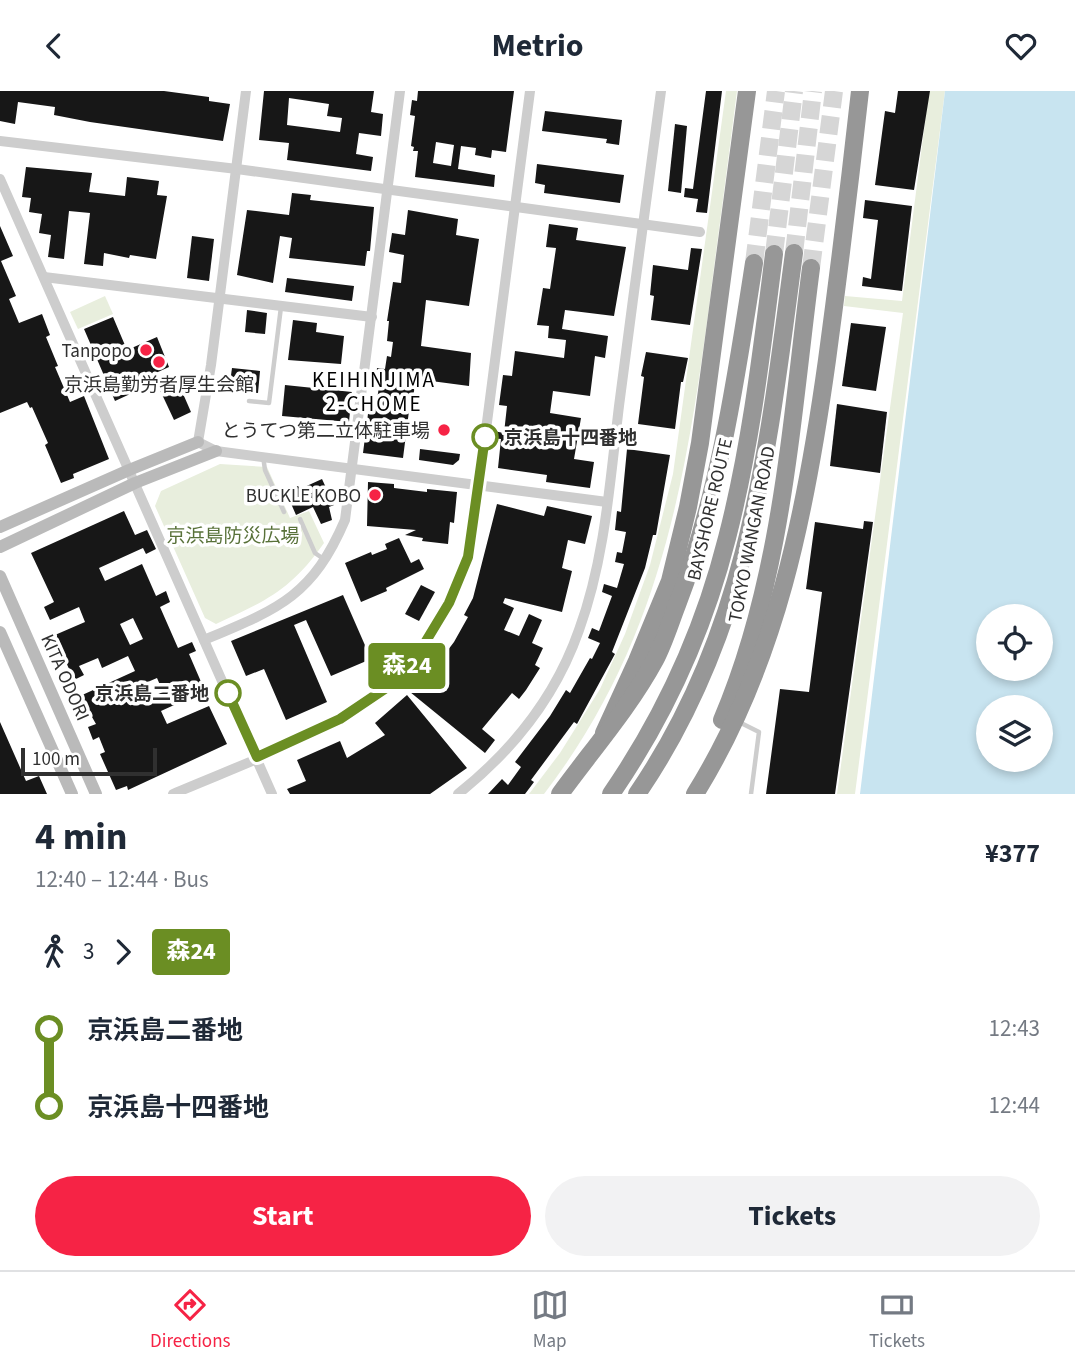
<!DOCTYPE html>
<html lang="en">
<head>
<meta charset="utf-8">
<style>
  body { margin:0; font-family:"Source Sans 3","Noto Sans JP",sans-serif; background:#f2f2f3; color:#1f2937; height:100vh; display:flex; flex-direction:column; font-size:26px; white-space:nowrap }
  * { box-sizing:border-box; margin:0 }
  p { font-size:23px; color:#747a83 }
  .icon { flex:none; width:38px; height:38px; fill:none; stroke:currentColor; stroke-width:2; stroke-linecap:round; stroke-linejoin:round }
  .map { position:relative; height:703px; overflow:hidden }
  .panel { display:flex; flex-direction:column; background:#fff; flex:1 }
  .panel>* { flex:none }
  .badge { padding:0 14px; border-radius:5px; font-size:24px; line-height:46px }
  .buttons { position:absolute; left:976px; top:513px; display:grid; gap:14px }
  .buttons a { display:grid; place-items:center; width:77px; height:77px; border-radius:50%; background:#fff; box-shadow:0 4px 10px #0003; font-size:35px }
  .scale { position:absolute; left:21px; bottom:18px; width:136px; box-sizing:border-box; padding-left:7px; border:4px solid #303030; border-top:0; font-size:19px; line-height:24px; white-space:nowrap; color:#303030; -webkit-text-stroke:5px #fff; paint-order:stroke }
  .map>.badge { position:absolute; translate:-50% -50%; box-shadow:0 0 0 4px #fff }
  .legs { display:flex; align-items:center; gap:10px; height:77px; padding:0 35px; font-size:23px }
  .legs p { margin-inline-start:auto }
  .head { display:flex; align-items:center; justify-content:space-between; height:119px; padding:0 35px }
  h1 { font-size:38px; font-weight:700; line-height:52px }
  .cta { display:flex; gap:14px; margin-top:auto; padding:14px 35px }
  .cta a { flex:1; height:80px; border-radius:42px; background:#f62345; color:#fff; font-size:28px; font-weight:700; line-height:80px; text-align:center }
  .cta a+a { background:#f2f2f3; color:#1f2937 }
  ul { padding:0 35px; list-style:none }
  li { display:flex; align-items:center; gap:24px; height:77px; font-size:26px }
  li i { display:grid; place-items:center; width:10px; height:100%; margin:0 9px; background:currentColor }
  li i::after { content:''; width:18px; height:18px; margin:-9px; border:5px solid; border-radius:50%; background:#fff }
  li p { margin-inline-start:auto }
  li:first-child i { background:linear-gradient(#0000 50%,currentColor 0) }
  li:last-child i { background:linear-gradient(currentColor 50%,#0000 0) }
  header { display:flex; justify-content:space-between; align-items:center; height:91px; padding:0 35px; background:#fff; font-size:32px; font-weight:700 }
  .menu { display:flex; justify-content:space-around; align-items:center; height:98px; border-top:2px solid #e0e1e3; background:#fff; font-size:19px; color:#747a83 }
  .menu a { display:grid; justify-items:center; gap:4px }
  .menu .current { color:#f62345 }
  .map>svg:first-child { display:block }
</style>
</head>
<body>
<header><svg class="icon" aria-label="back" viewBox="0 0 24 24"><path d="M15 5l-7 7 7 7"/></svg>Metrio<svg class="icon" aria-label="heart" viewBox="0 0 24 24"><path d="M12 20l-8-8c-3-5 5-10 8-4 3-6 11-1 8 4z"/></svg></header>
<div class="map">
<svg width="1075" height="703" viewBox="0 0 1075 703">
  <rect width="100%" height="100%" fill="#fff"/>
  <g fill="#e8eedd">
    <path d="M 726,0 L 737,0 C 728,72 718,144 709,216 C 685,397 658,554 544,703 L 529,703 L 560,662 L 600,598 L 625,543 L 650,474 L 673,383 Z"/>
    <polygon points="929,0 945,0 855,703 837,703 903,222 844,215 845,205 902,210"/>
    <polygon points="105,205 113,223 78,238 70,221"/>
    <path d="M 220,373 L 267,376 L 290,427 L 309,420 L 324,452 C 291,499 266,510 216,533 L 205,527 L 155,415 L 161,400 Z"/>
  </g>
  <path fill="#c8e4f0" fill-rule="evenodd" d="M 945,0 L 1075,0 L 1075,703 L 860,703 ZM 989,525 L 1041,525 L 1041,578 L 989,578 ZM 989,616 L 1041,616 L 1041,668 L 989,668 Z"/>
  <g fill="#171717" fill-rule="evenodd">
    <polygon points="0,0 164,0 209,6 209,10 230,13 223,50 90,31 54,24 55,16 18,11 15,33 0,30"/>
    <path d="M 264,0 L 374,0 L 371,21 L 383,23 L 381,45 L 359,42 L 356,63 L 373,66 L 371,80 L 287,69 L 289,52 L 259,49 ZM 289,7 L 329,13 L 327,25 L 342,27 L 340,41 L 287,34 Z"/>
    <path d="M 418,0 L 514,0 L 506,61 L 492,59 L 491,67 L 475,64 L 476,57 L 461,55 L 458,78 L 495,84 L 494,96 L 415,86 L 418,60 L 413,60 L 414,56 L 411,55 L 415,25 L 410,24 L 412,9 L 417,10 ZM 436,51 L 454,54 L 451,75 L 433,72 Z"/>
    <polygon points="706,0 722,0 707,122 696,121 698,108 684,106 685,97 693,98"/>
    <polygon points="898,0 930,0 914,99 875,94 885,20 895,22"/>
    <polygon points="545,20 622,29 619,54 606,52 607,48 542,40"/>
    <polygon points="675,33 687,35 681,102 668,100"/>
    <polygon points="537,73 624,84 620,112 544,102 545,94 535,92"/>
    <polygon points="26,76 92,82 89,101 125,105 127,86 159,90 157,104 167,105 156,168 130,164 129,167 104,162 103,175 84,173 90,122 69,120 64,168 48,166 51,144 39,142 42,123 29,121 31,107 22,106"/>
    <polygon points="292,102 311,104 310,109 374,116 370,160 367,160 365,175 289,167 292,147 280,145 273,192 237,184 247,119 289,124"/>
    <polygon points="865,109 912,115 902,200 862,195 863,186 871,188 878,129 863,127"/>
    <polygon points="408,119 458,128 456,144 479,148 469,215 426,209 421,255 471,262 469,295 416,288 412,312 410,312 403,367 363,362 370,307 377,308 380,290 376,289 377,277 385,278 387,265 391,266 393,251 387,250 389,230 387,230 393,191 401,192 404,164 389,161 392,142 405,144"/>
    <polygon points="549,133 578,137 576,149 626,156 614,225 565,219 562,238 608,245 605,267 595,265 590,305 553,300 550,322 581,327 574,368 594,371 590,397 546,391 547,384 498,377 501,348 492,347 493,340 504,342 507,315 499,314 503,284 512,285 515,260 564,267 566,249 548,247 549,235 537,234 543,197 550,198 556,157 546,156"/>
    <polygon points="0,135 13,165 1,170 16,205 9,208 19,232 42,223 50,244 46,246 58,275 55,276 70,311 84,305 109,368 73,383 74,387 61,392 45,354 48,352 32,316 30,317 27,311 0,322"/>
    <polygon points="192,145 214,148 209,190 187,187"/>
    <polygon points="691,157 702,158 690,234 651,229 654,205 650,204 653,174 688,179"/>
    <polygon points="287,187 354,195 352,210 285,201"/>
    <polygon points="247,219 267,222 265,243 245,241"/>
    <polygon points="113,226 127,259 157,246 169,276 138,290 141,298 115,310 84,238"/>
    <polygon points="293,229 317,232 316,241 344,245 341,273 288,269"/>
    <polygon points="851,232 886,236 876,300 842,295"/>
    <polygon points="646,261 688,267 683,291 681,291 675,338 638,333 644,286 641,285"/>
    <polygon points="232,277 260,280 258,302 229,299"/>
    <polygon points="177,289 191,321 174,329 159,297"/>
    <polygon points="285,294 352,301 349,331 282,325"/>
    <polygon points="837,313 887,321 880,382 830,375"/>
    <polygon points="420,358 460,363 459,369 453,374 419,369"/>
    <polygon points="627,358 670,364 656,444 653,444 645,477 612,561 615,563 577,633 574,631 531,689 534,691 525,703 488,703 502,688 508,694 521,676 515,671 550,625 566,599 570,602 590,567 592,568 600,552 588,547 592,537 599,540 612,505 602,501 604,493 617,497 624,473 615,471 617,461 622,462 626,441 615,439 617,420 621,421"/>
    <polygon points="322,388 334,414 329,416 332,429 321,433 313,416 296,424 286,401 298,395 300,398"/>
    <polygon points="368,391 394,393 394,397 427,401 427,398 457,401 454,432 450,431 448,453 422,450 423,447 405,444 416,439 367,435"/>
    <polygon points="497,413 544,425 547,415 592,425 585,453 568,449 562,477 572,480 562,521 505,507 503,512 514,517 504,539 519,545 529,523 542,529 532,552 543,557 535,574 540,577 526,599 519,608 512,602 482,638 495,649 485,662 410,601 432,580 454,551 468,526 464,524 473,507"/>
    <path d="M 124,420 L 135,444 L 147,439 L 156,458 L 146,463 L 143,457 L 99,477 L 105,490 L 142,473 L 156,505 L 166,500 L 170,511 L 160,516 L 178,557 L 192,551 L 196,560 L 189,563 L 205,600 L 161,620 L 167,633 L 209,615 L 227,653 L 128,699 L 127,695 L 116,699 L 100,663 L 105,661 L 99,646 L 93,649 L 88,636 L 96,633 L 80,605 L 135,580 L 128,565 L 102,577 L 98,567 L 79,575 L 84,584 L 74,589 L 57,551 L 51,554 L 48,547 L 85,531 L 79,516 L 50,529 L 44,516 L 54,511 L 31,462 ZM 133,527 L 143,548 L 130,554 L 120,533 ZM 157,587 L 163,601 L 142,610 L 136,596 Z"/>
    <polygon points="864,430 873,431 835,703 766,703 780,598 809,601 822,501 806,498 815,431 863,438"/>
    <polygon points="399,447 411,472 419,468 424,478 386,497 387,500 361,511 345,472 371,461 372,464 387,458 385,453"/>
    <polygon points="421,494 435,501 419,530 405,523"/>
    <polygon points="343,504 371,568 331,585 306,529 294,534 327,611 286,629 264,578 246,585 231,550"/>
    <polygon points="407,604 467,677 430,703 290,703 287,698 306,690 297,669 340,650 347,667 385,644 375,632"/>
    <polygon points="0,631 26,690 39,685 47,703 0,703"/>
  </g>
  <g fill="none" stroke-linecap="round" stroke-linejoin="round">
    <g stroke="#d6d6d6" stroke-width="18" stroke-dasharray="18 9" stroke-linecap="butt">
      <polyline points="794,162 813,0"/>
      <polyline points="774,163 794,0"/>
      <polyline points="754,172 776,0"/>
      <polyline points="811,177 834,0"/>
    </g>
    <g stroke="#cdcdcd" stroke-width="4.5">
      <polyline points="249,310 269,312 281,216"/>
      <polyline points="263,365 265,379 284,421"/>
      <polyline points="300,428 315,462 325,469"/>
      <polyline points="737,630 759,641 751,703"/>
    </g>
    <g stroke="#cdcdcd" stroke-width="10">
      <polyline points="246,0 211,274 198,351 216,360 607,411"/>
      <polyline points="0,50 237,78 700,141"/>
      <polyline points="0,88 272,703"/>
      <polyline points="44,186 372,226"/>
      <path d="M 204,549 C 278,518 312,506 345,429 L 400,0"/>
      <path d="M 173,703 C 245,672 325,645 387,596 C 423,567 455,510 467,466 C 473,448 474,427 477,408 L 530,0"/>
      <path d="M 458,703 C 512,660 556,605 579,539 C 605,468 610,390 619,315 C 633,210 646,105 661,0"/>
    </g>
    <g stroke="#bababa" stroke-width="12">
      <polyline points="0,436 129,379 198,351"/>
      <polyline points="0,456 135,392 216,360"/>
      <polyline points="0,485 96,703"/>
      <polyline points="0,541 72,703"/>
    </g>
    <g stroke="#979797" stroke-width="18">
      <path d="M 722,629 C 783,486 791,329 811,177"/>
      <polyline points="604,642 637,570 670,490 688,416 700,352 747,0"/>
      <path d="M 560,703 C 592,659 629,617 655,569 C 664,552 670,532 677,514 C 719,405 736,288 754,172"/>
      <path d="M 611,703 C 664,626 704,538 727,447 C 751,354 762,258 774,163"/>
      <path d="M 637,703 C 751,537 768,355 794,162"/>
      <path d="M 695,703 C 777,571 806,420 827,269 C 839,180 850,90 860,0"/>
    </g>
  </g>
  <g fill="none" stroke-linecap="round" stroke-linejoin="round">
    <g stroke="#fff" stroke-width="16">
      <polyline id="line-1" points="228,602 257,666 340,628 389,595 420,560 449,512 468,466 485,346"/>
    </g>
    <use href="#line-1" stroke="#6b8e23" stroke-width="10"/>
  </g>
  <g fill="#f62345" stroke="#fff" stroke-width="2.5">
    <circle cx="146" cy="259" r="7"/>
    <circle cx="159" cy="271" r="7"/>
    <circle cx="444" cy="339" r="7"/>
    <circle cx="375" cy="404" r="7"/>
  </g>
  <g fill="#fff" stroke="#6b8e23" stroke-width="3.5">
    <circle cx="485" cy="346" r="12"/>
    <circle cx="228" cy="602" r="12"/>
  </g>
  <g text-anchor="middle" stroke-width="7" stroke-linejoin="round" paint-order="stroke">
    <g font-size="19" fill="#303030" stroke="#fff" text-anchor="end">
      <text x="132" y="266">Tanpopo</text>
      <text x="159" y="300" text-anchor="middle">京浜島勤労者厚生会館</text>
      <text x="430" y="346">とうてつ第二立体駐車場</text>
      <text x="361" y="411">BUCKLE KOBO</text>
    </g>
    <g font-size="19" font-weight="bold" fill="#303030" stroke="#fff" text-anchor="start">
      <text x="504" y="353">京浜島十四番地</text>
      <text x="209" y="609" text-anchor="end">京浜島二番地</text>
    </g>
    <g font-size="19" fill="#303030" stroke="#fff">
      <text transform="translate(709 418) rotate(-77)" y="7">BAYSHORE ROUTE</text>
      <text transform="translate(751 443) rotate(-79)" y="7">TOKYO WANGAN ROAD</text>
      <text transform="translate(66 586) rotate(66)" y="7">KITA ODORI</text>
    </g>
    <g font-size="19" fill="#587139" stroke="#fff">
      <text x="233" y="451">京浜島防災広場</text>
    </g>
    <g font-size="21" letter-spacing="2" fill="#000" stroke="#fff">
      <text x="374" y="296">KEIHINJIMA<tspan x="374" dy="24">2-CHOME</tspan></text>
    </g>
  </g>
</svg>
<div class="buttons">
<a><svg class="icon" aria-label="locate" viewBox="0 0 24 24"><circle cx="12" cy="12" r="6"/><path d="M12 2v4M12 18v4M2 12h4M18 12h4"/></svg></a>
<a><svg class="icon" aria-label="layers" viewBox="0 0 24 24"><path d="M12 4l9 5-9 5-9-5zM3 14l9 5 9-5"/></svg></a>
</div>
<div class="scale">100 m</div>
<b class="badge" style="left:407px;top:575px;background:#6b8e23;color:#fff">森24</b>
</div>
<section class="panel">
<div class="head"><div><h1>4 min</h1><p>12:40 – 12:44 · Bus</p></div><b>¥377</b></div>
<div class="legs"><svg class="icon" aria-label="walk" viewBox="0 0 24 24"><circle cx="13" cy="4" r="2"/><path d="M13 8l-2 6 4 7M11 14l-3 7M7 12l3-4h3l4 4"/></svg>3<svg class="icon" aria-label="forward" viewBox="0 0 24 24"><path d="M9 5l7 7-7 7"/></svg><b class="badge" style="background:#6b8e23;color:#fff">森24</b></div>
<ul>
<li><i style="color:#6b8e23"></i><b>京浜島二番地</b><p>12:43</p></li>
<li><i style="color:#6b8e23"></i><b>京浜島十四番地</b><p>12:44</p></li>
</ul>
<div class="cta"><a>Start</a><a>Tickets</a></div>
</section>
<nav class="menu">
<a class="current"><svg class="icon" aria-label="directions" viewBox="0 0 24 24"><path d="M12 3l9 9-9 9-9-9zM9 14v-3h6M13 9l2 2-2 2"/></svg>Directions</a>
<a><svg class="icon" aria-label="map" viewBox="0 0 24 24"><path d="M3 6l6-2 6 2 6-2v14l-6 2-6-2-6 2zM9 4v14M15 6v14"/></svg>Map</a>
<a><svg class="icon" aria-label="tickets" viewBox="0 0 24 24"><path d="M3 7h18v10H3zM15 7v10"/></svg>Tickets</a>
</nav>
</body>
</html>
